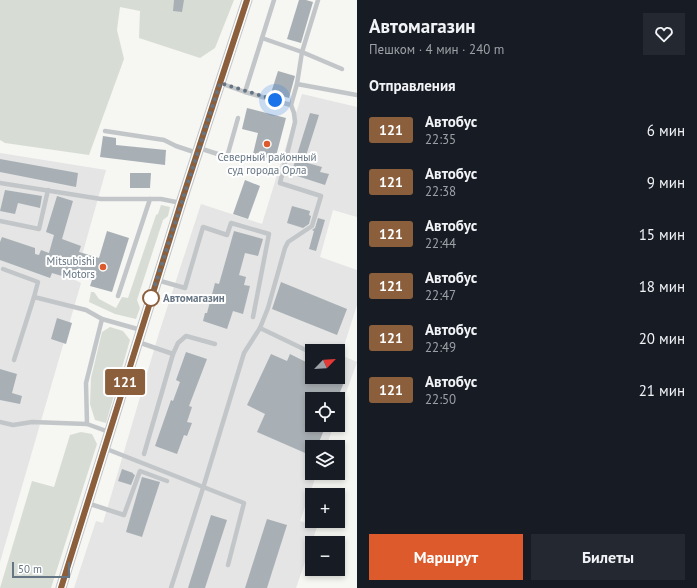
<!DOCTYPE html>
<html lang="ru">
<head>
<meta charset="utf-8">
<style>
  body { margin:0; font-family:"PT Sans",sans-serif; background:#242831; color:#f1f3f6; height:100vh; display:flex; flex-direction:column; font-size:15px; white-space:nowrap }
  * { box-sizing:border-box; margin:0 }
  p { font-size:13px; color:#9ea1a6 }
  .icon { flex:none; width:22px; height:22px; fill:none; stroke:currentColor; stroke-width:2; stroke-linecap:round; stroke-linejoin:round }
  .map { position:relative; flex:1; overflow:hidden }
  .details { display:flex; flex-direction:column; background:#171b24; width:340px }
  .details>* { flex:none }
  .badge { padding:0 8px; border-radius:3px; font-size:14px; line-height:26px }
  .needle { width:26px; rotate:65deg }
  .controls { position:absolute; left:305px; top:344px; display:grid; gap:8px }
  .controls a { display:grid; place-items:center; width:40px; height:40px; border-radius:0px; background:#171b24; box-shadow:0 2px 6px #0003; font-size:20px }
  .scale { position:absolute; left:12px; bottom:10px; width:58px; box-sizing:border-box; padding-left:4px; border:2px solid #667583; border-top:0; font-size:11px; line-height:14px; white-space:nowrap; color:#667583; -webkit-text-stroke:3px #fff; paint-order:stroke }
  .you { position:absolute; width:20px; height:20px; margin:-10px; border:3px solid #fff; border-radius:50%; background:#1a73e8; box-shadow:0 0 0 6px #1a73e833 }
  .map>.badge { position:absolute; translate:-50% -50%; box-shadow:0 0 0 2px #fff }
  h2 { padding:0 12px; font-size:15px; line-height:36px }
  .round { display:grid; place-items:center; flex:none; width:42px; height:42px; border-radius:0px; background:#242831 }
  .headline { display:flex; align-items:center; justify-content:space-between; height:68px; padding:0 12px }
  h1 { font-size:19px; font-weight:600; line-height:30px }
  .action { display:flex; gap:8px; margin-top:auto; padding:8px 12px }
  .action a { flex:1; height:46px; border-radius:0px; background:#dd5a2c; color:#fff; font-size:16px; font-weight:600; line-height:46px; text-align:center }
  .action a+a { background:#242831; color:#f1f3f6 }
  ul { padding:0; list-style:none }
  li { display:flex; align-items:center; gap:12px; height:52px; padding:0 12px }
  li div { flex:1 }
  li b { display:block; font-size:15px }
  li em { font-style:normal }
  li .badge { min-width:44px; font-weight:700; text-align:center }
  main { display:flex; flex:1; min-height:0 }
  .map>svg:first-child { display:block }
</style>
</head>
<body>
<main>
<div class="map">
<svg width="357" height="588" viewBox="0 0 357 588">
  <rect width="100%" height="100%" fill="#f6f6f3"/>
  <g fill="#e4e5e4" fill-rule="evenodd">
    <path d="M 302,94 L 357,107 L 357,217 L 333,210 L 320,257 L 357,270 L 357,305 L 341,355 L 357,362 L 338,415 L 338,399 L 312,399 L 312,425 L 334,425 L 326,447 L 312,447 L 312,473 L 317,473 L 300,521 L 317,527 L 296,588 L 74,588 L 96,521 L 103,523 L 159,333 L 201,204 L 262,224 ZM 312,351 L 338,351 L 338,377 L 312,377 Z"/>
    <polygon points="0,153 106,170 75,280 81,283 0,562"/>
  </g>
  <g fill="#d7ddd4">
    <polygon points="0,0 234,0 215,48 200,58 139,38 140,11 120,7 117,30 124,59 89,155 5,143 0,140"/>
    <polygon points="161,205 170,207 168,216 163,220 137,300 140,308 136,319 115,314 89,302 91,292 94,292 99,299 116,308 122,297 128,298 156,215 158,214"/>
    <polygon points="110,327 123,331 130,340 106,423 95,420 90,404 91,378 102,332"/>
    <polygon points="81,432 92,434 97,444 51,588 0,588 32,481 54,487 70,435"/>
  </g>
  <g fill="#a9b0b5">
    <polygon points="174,0 184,0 182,12 173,11"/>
    <polygon points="299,0 306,0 313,2 301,43 287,39"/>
    <polygon points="278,71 295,76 289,98 271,93"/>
    <polygon points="247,108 286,118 275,160 253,154 258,133 242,129"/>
    <polygon points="310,113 319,115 304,162 322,167 320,172 329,174 325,185 291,174"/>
    <polygon points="103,136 116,138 116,145 166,150 165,165 100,157"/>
    <polygon points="0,159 78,173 76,187 0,172"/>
    <polygon points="130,173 151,173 150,188 130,188"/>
    <polygon points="245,180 260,186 248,219 233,214"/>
    <polygon points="5,190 42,196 40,208 18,203 15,214 0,211"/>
    <polygon points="57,196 73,201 62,239 81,246 79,252 99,258 107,231 129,238 112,292 90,286 92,280 73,274 72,279 52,273 50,278 0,260 0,242 2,237 35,248 35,254 39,255 41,250 49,253 54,235 46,232"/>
    <polygon points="292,206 310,211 309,215 311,216 309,224 303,228 287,223"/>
    <polygon points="318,218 325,220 316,251 309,249 314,231 312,230 315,228"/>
    <polygon points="234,231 263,239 258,256 245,253 239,275 246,277 244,285 250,286 243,314 233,311 227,329 203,321 205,313 207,313 215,283 219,284"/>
    <polygon points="281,282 347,309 337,335 272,309"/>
    <polygon points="57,318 72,323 66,344 51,339"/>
    <polygon points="186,352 207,359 189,406 192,407 187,422 192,423 187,436 184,435 177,454 155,446 171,400 173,401 180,382 176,380"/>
    <polygon points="271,354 287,361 290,354 312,365 312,377 338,377 345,380 337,399 312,399 312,425 326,425 317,447 312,447 312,456 257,432 265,414 247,405"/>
    <polygon points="0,369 17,374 12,393 22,396 20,404 0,400"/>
    <polygon points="122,469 133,473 133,474 135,475 131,485 118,481"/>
    <polygon points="142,477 160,482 142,537 126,532"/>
    <polygon points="211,515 227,520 205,588 188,588"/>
    <polygon points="267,519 287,525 267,588 245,588"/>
  </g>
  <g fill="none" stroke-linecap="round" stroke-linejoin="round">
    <g stroke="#c2c6c9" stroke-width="4.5">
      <polyline points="318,0 302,52 297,84 357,95"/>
      <polyline points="262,38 302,52 342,69"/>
      <polyline points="220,83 245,92 274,0"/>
      <polyline points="245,92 291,105 297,84"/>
      <polyline points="105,131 164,140 176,146 197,153"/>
      <polyline points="199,148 227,157 238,118"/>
      <polyline points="0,183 101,199 161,199 181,203"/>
      <polyline points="0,221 39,229 48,190"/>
      <polyline points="3,269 38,282 34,297"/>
      <polyline points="157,280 185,288 203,227 227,235 231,223 269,234 253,317"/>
      <polyline points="118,296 150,199"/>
      <polyline points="260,328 268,308 285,248 288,242 312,226 321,196 280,183 295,122 294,113 291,105"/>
      <polyline points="138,342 173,354 178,343 186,336 215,344"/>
      <polyline points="14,360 34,297 86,310 102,319"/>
      <polyline points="0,422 13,425 32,422 87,424"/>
      <polyline points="109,432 87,424 86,383 102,319 141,330"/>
      <polyline points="104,448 244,503 228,565"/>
      <polyline points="144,454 173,354"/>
      <polyline points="87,503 124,515 140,471 167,481"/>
      <polyline points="171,588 203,488 244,353 260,328 312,353"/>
    </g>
    <polyline stroke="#c2c6c9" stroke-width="11" points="61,588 181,203 247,0"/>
  </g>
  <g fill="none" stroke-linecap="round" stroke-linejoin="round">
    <g stroke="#fff" stroke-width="9">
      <polyline id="line" points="61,588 181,203 247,0"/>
    </g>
    <use href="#line" stroke="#8b5e3c" stroke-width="6"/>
    <polyline stroke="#667583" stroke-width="4" stroke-dasharray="0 7.2" points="151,298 220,83 275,100"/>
  </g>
  <g fill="#dd5a2c" stroke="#fff" stroke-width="1.5">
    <circle cx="267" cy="144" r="4"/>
    <circle cx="103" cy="267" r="4"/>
  </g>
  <circle fill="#fff" stroke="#8b5e3c" stroke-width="2" cx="151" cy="298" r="8"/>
  <g text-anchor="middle" stroke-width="4" stroke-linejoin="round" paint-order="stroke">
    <g font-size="11" fill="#667583" stroke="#fff">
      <text x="267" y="161">Северный районный<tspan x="267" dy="13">суд города Орла</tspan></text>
      <text x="95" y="265" text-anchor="end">Mitsubishi<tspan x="95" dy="13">Motors</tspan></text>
    </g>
    <g font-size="11" font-weight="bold" fill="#667583" stroke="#fff" text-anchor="start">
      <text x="163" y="302">Автомагазин</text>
    </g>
  </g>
</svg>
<div class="controls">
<a><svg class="needle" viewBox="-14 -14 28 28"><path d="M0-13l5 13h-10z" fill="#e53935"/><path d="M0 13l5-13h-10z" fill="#9ea1a6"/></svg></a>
<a><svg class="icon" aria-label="locate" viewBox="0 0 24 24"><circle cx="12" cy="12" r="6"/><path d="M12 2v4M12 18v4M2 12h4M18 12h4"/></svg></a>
<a><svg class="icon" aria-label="layers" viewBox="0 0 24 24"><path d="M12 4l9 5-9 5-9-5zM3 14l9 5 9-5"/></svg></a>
<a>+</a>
<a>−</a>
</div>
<div class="scale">50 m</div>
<div class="you" style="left:275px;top:100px"></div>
<b class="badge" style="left:125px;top:382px;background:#8b5e3c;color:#fff">121</b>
</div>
<section class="details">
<div class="headline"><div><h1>Автомагазин</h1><p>Пешком · 4 мин · 240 m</p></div><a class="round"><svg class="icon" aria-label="heart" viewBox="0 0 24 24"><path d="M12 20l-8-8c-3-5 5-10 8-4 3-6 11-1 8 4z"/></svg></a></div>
<h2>Отправления</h2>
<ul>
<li><span class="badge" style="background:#8b5e3c;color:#fff">121</span><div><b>Автобус</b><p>22:35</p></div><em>6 мин</em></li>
<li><span class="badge" style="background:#8b5e3c;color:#fff">121</span><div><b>Автобус</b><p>22:38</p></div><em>9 мин</em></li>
<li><span class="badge" style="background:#8b5e3c;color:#fff">121</span><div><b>Автобус</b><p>22:44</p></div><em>15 мин</em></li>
<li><span class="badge" style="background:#8b5e3c;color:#fff">121</span><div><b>Автобус</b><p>22:47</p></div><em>18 мин</em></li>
<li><span class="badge" style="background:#8b5e3c;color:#fff">121</span><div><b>Автобус</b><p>22:49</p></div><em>20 мин</em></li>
<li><span class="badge" style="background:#8b5e3c;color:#fff">121</span><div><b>Автобус</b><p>22:50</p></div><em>21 мин</em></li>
</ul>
<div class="action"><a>Маршрут</a><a>Билеты</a></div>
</section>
</main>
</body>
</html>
